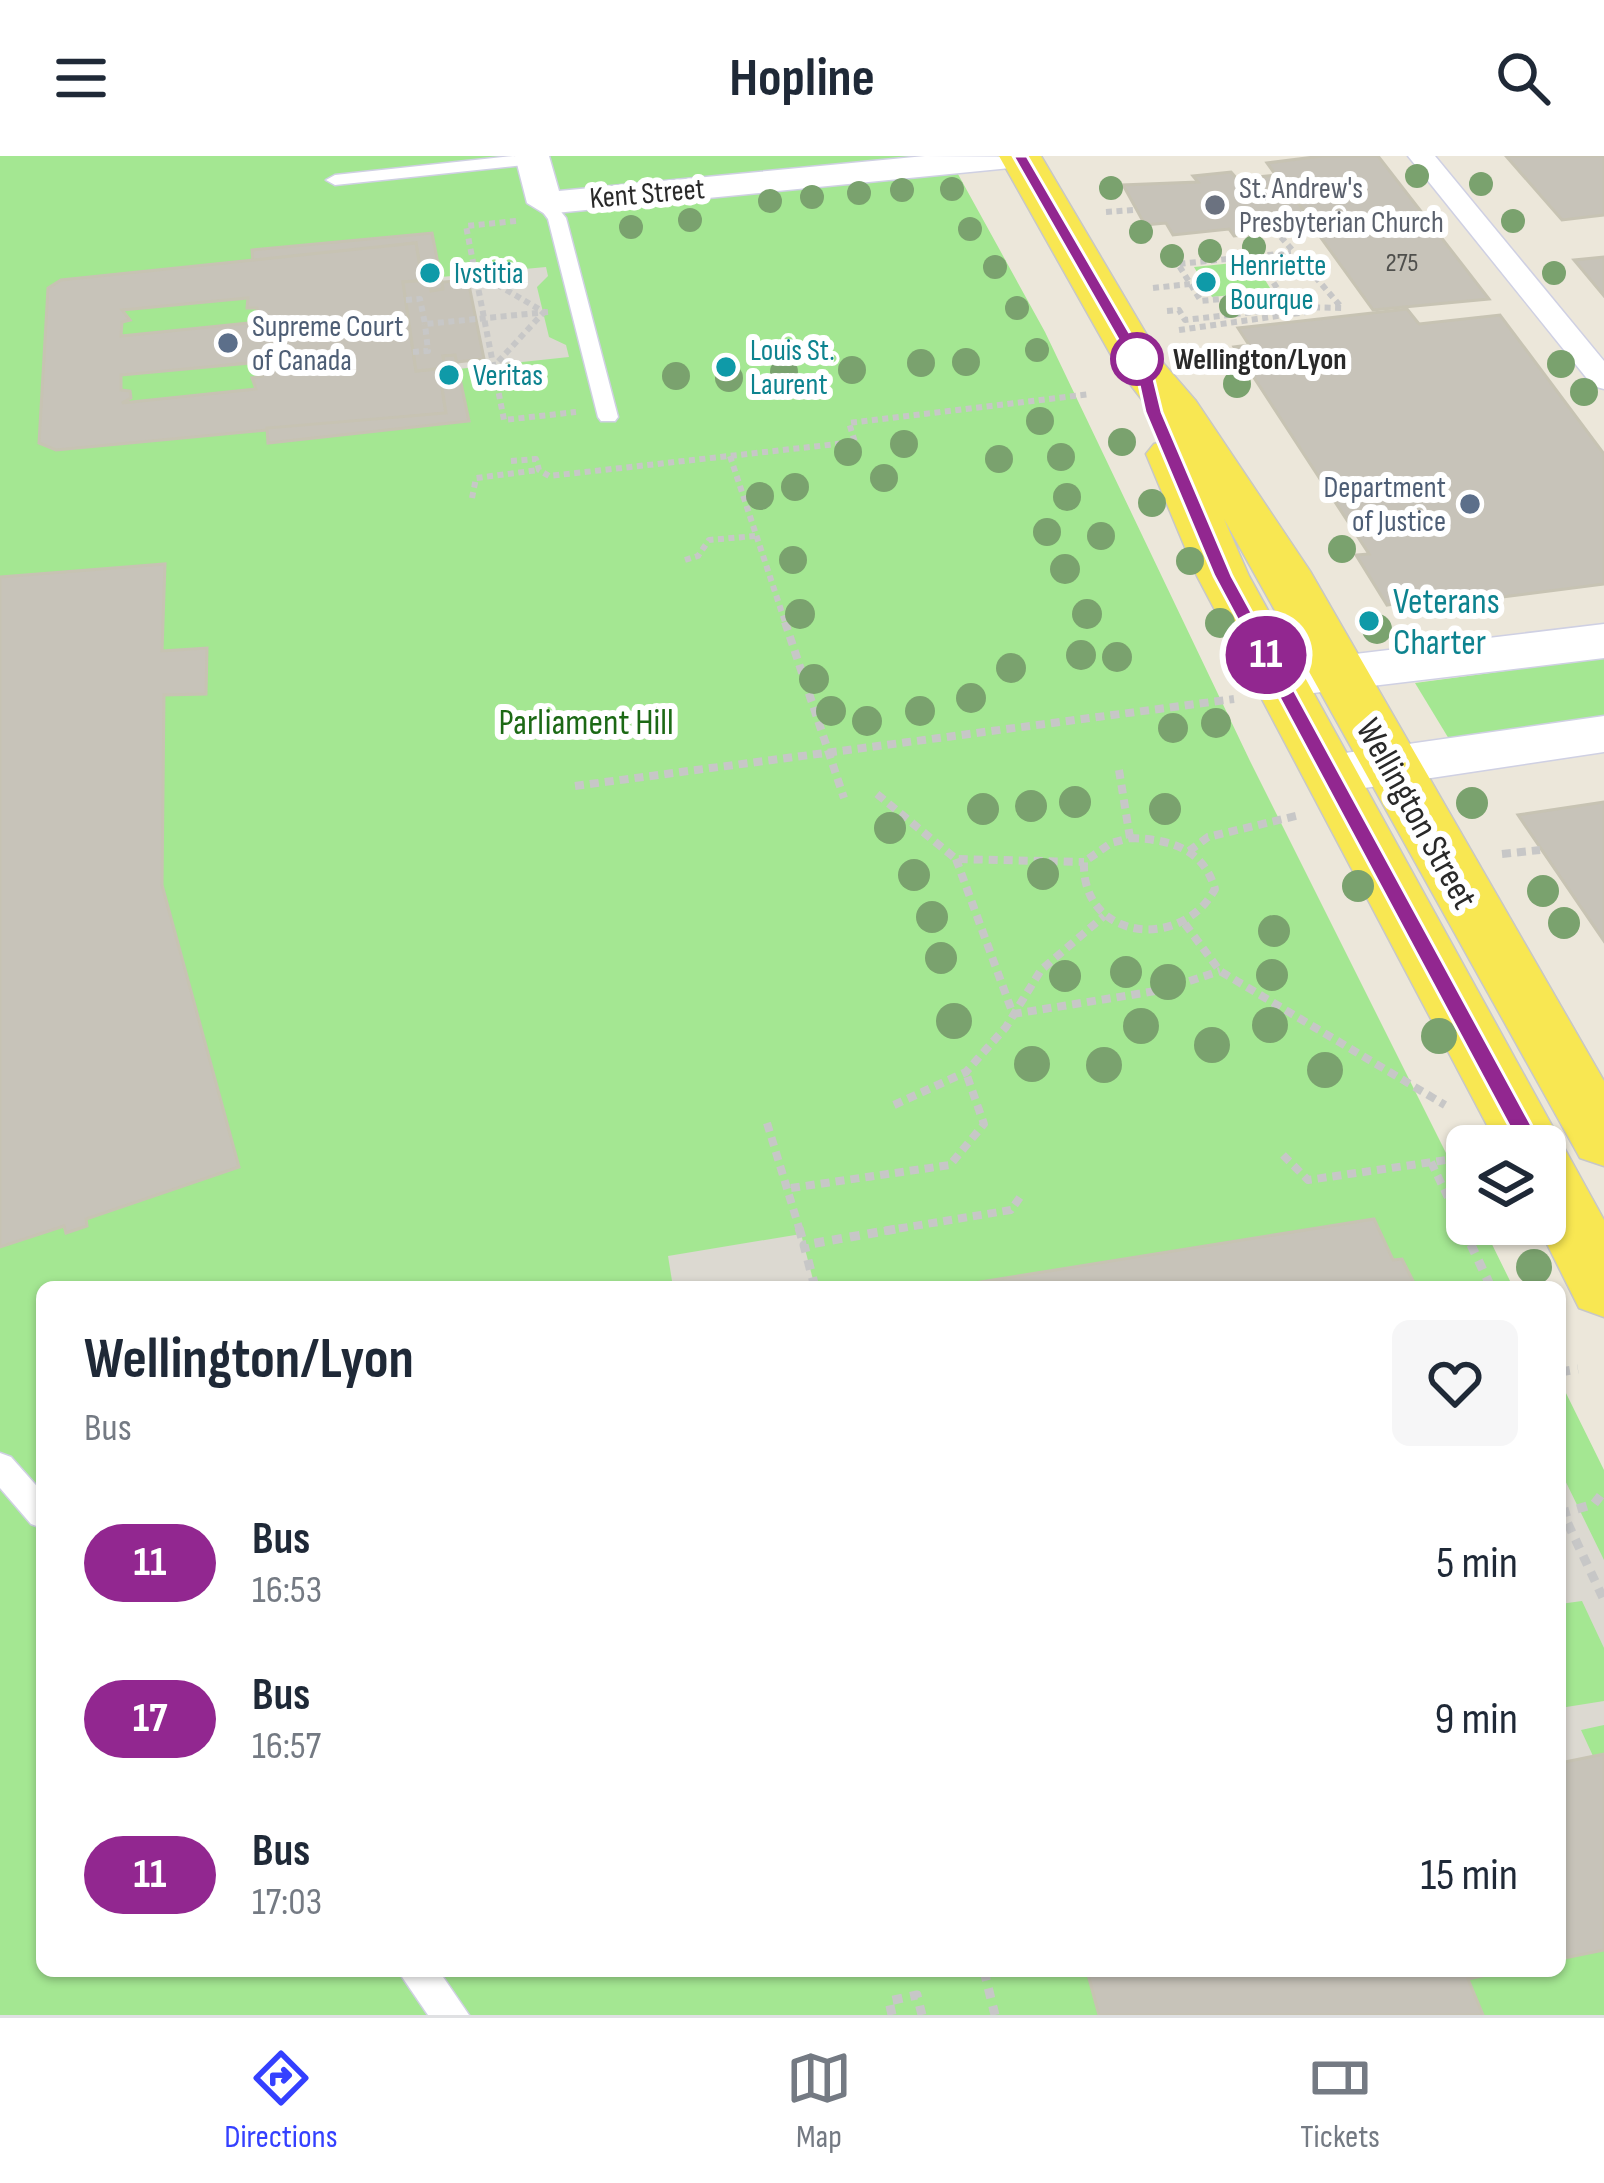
<!DOCTYPE html>
<html lang="en">
<head>
<meta charset="utf-8">
<style>
  body { margin:0; font-family:"Sofia Sans Condensed",sans-serif; background:#f6f6f7; color:#1f2937; height:100vh; display:flex; flex-direction:column; font-size:45px; white-space:nowrap }
  * { box-sizing:border-box; margin:0 }
  p { font-size:39px; color:#747a83 }
  .icon { flex:none; width:66px; height:66px; fill:none; stroke:currentColor; stroke-width:2; stroke-linecap:round; stroke-linejoin:round }
  .map { position:relative; flex:1; overflow:hidden }
  .sheet { position:absolute; left:36px; top:1125px; width:1530px; height:696px; display:flex; flex-direction:column; background:#fff; border-radius:18px; box-shadow:0 3px 9px #0004 }
  .sheet>* { flex:none }
  .badge { padding:0 24px; border-radius:39px; font-size:42px; line-height:78px }
  .fabs { position:absolute; left:1446px; top:969px; display:grid; gap:24px }
  .fabs a { display:grid; place-items:center; width:120px; height:120px; border-radius:18px; background:#fff; box-shadow:0 3px 9px #0004; font-size:60px }
  .map>.badge { position:absolute; translate:-50% -50%; box-shadow:0 0 0 6px #fff }
  .round { display:grid; place-items:center; flex:none; width:126px; height:126px; border-radius:18px; background:#f6f6f7 }
  .head { display:flex; align-items:center; justify-content:space-between; height:204px; padding:0 48px }
  h1 { font-size:57px; font-weight:700; line-height:90px }
  ul { padding:0; list-style:none }
  li { display:flex; align-items:center; gap:36px; height:156px; padding:0 48px }
  li div { flex:1 }
  li b { display:block; font-size:45px }
  li em { font-style:normal }
  li .badge { min-width:132px; font-weight:700; text-align:center }
  header { display:flex; justify-content:space-between; align-items:center; height:156px; padding:0 48px; background:#fff; font-size:54px; font-weight:700 }
  .menu { display:flex; justify-content:space-around; align-items:center; height:168px; border-top:3px solid #e0e1e3; background:#fff; font-size:33px; color:#747a83 }
  .menu a { display:grid; justify-items:center; gap:6px }
  .menu .selected { color:#3440ff }
  .map>svg:first-child { display:block }
</style>
</head>
<body>
<header><svg class="icon" aria-label="menu" viewBox="0 0 24 24"><path d="M4 6h16M4 12h16M4 18h16"/></svg>Hopline<svg class="icon" aria-label="search" viewBox="0 0 24 24"><circle cx="10" cy="10" r="6"/><path d="M15 15l6 6"/></svg></header>
<div class="map">
<svg width="1604" height="1859" viewBox="0 0 1604 1859">
  <rect width="100%" height="100%" fill="#ece7da"/>
  <g fill="#a4e792">
    <polygon points="0,0 948,0 1045,176 1250,605 1467,1039 1467,1068 1482,1068 1513,1131 42,1131 42,1815 1560,1815 1560,1225 1604,1314 1604,1859 0,1859"/>
    <polygon points="1253,105 1272,135 1212,141 1194,111"/>
    <polygon points="1604,502 1604,562 1449,583 1415,527"/>
  </g>
  <g fill="#dcd9d1">
    <polygon points="546,111 548,120 537,131 549,181 566,189 569,201 458,213 457,206 484,202 468,124 442,126 441,121"/>
    <polygon points="801,1078 815,1131 673,1131 668,1100"/>
    <polygon points="1560,1314 1604,1404 1604,1492 1582,1445 1560,1448"/>
    <polygon points="1604,1545 1604,1569 1581,1574 1593,1600 1560,1607 1560,1552"/>
  </g>
  <g fill="#c7c3b9" stroke="#c7c3b3" stroke-width="3" fill-rule="evenodd">
    <polygon points="1322,0 1378,0 1489,143 1373,154 1267,7"/>
    <polygon points="1506,0 1604,0 1604,59 1562,64"/>
    <polygon points="1231,16 1237,23 1276,19 1318,72 1234,80 1229,73 1173,79 1166,67 1145,69 1123,29 1198,26 1193,20"/>
    <polygon points="432,77 443,133 431,135 429,124 422,124 416,87 253,106 252,94"/>
    <path d="M 416,87 L 422,124 L 403,126 L 416,215 L 439,213 L 446,257 L 56,294 L 39,287 L 48,132 L 61,124 ZM 248,142 L 247,152 L 257,152 L 258,166 L 121,180 L 122,166 L 130,164 L 122,154 ZM 260,206 L 262,220 L 252,222 L 256,233 L 122,247 L 131,242 L 130,235 L 121,234 L 121,219 Z"/>
    <polygon points="1604,101 1604,140 1574,104"/>
    <polygon points="429,124 431,135 443,133 442,126 468,124 484,203 456,206 455,199 443,200 445,212 416,215 403,126"/>
    <polygon points="1407,153 1419,168 1500,159 1604,298 1604,428 1423,451 1420,444 1387,449 1356,399 1369,398 1234,191 1249,189 1238,172"/>
    <polygon points="455,199 469,265 268,287 267,272 446,257 439,213 445,212 443,200"/>
    <polygon points="165,408 162,495 207,492 206,538 164,539 162,729 239,1011 86,1063 87,1070 66,1077 64,1070 0,1091 0,421"/>
    <polygon points="1604,646 1604,785 1518,659"/>
    <polygon points="1374,1063 1393,1104 1402,1103 1416,1131 949,1131"/>
    <polygon points="1604,1598 1604,1794 1560,1803 1560,1607"/>
    <polygon points="1087,1815 1504,1815 1468,1823 1483,1859 1099,1859"/>
  </g>
  <g fill="none" stroke-linecap="round" stroke-linejoin="round">
    <g stroke="#cfd0e3" stroke-width="3">
      <g id="service">
        <polygon points="513,0 542,3 533,8 335,29 326,24 335,19"/>
        <polygon points="539,43 551,43 566,62 618,261 615,265 601,265 598,261 548,63 536,47"/>
        <polygon points="0,1297 11,1301 42,1336 42,1372 31,1368 0,1332"/>
        <polygon points="398,1815 439,1815 469,1859 428,1859"/>
      </g>
    </g>
    <g stroke="#cfd0e3" stroke-width="3">
      <polygon id="pedestrian" points="1408,0 1435,0 1604,205 1604,233 1593,230"/>
    </g>
    <g stroke="#cfd0e3" stroke-width="3">
      <polygon id="minor" points="515,0 549,0 559,35 925,0 1038,1 1021,11 545,58 527,47"/>
    </g>
    <g stroke="#cfd0e3" stroke-width="3">
      <polygon id="tertiary" points="1604,468 1604,502 1280,541 1260,536 1252,524 1260,512 1280,507"/>
    </g>
    <g stroke="#cfd0e3" stroke-width="3">
      <polygon id="secondary" points="1604,560 1604,596 1331,637 1311,631 1302,618 1311,605 1331,599"/>
    </g>
    <g stroke="#c7c7c7" stroke-width="3">
      <polygon id="primary" points="999,0 1041,0 1164,208 1196,245 1310,415 1604,925 1604,1010 1580,1002 1224,363 1249,420 1604,1064 1604,1161 1579,1152 1537,1068 1545,1068 1545,990 1498,990 1197,420 1146,298 1154,288 1173,284 1120,215"/>
    </g>
    <g stroke="#c7c7c7" stroke-width="6" stroke-dasharray="6 4.5" stroke-linecap="butt">
      <polyline points="1106,56 1133,54"/>
      <polyline points="516,65 466,70 504,264 576,256"/>
      <polyline points="1281,81 1342,152 1297,151"/>
      <polygon points="1257,100 1280,137 1201,145 1178,108"/>
      <polyline points="1257,100 1291,97"/>
      <polyline points="479,118 544,156 495,209"/>
      <polyline points="1153,132 1190,128"/>
      <polyline points="406,144 420,143 425,168 548,156"/>
      <polyline points="1167,155 1179,154 1185,164 1297,151 1280,137"/>
      <polyline points="1179,174 1306,156"/>
      <polyline points="413,196 428,195 425,168"/>
      <polyline points="1201,211 1244,206"/>
      <polyline points="730,300 786,469"/>
      <polyline points="511,305 536,303 539,314 549,320 855,286 849,267 1090,238"/>
      <polyline points="472,342 476,322 539,314"/>
      <polyline points="685,404 698,400 709,384 755,380"/>
    </g>
    <g stroke="#c7c7c7" stroke-width="8" stroke-dasharray="9 6" stroke-linecap="butt">
      <polyline points="785,466 844,642"/>
      <polyline points="1119,614 1130,682"/>
      <polyline points="575,630 1234,543"/>
      <polyline points="877,638 956,703 1084,706"/>
      <path d="M 1130,682 C 1169,683 1203,692 1215,733 C 1181,796 1081,784 1084,706 L 1111,687 Z"/>
      <polyline points="1189,695 1208,681 1300,659"/>
      <polyline points="1502,698 1540,694"/>
      <polyline points="956,703 1013,858 1162,834 1220,815"/>
      <polyline points="1185,768 1220,815 1445,949"/>
      <polyline points="894,949 966,916 1006,871 1041,814 1104,760"/>
      <polyline points="767,967 800,1075"/>
      <polyline points="1283,999 1308,1024 1467,1001"/>
      <polyline points="1431,1006 1464,1075"/>
      <polyline points="791,1032 950,1009 984,968 966,917"/>
      <polyline points="884,1075 1011,1054 1023,1037"/>
    </g>
    <g stroke="#c7c7c7" stroke-width="9" stroke-dasharray="10 8" stroke-linecap="butt">
      <polyline points="799,1072 804,1089"/>
      <polyline points="1463,1072 1491,1131"/>
      <polyline points="815,1131 804,1089 902,1072"/>
      <polyline points="1560,1216 1578,1213"/>
      <polyline points="1560,1351 1604,1444"/>
      <polyline points="1560,1358 1594,1348 1604,1335"/>
      <polyline points="984,1815 995,1859"/>
      <polyline points="892,1859 889,1845 917,1839 922,1859"/>
    </g>
    <use href="#service" fill="#fff" fill-rule="evenodd"/>
    <use href="#pedestrian" fill="#fff" fill-rule="evenodd"/>
    <use href="#minor" fill="#fff" fill-rule="evenodd"/>
    <use href="#tertiary" fill="#fff" fill-rule="evenodd"/>
    <use href="#secondary" fill="#fff" fill-rule="evenodd"/>
    <use href="#primary" fill="#f8e752" fill-rule="evenodd"/>
  </g>
  <g fill="#7aa26e">
    <circle cx="1417" cy="20" r="12"/>
    <circle cx="1481" cy="28" r="12"/>
    <circle cx="1111" cy="32" r="12"/>
    <circle cx="952" cy="33" r="12"/>
    <circle cx="902" cy="34" r="12"/>
    <circle cx="859" cy="37" r="12"/>
    <circle cx="812" cy="41" r="12"/>
    <circle cx="770" cy="45" r="12"/>
    <circle cx="690" cy="64" r="12"/>
    <circle cx="1513" cy="65" r="12"/>
    <circle cx="631" cy="71" r="12"/>
    <circle cx="970" cy="73" r="12"/>
    <circle cx="1141" cy="76" r="12"/>
    <circle cx="1254" cy="91" r="12"/>
    <circle cx="1210" cy="95" r="12"/>
    <circle cx="1172" cy="100" r="12"/>
    <circle cx="995" cy="111" r="12"/>
    <circle cx="1554" cy="117" r="12"/>
    <circle cx="1274" cy="145" r="12"/>
    <circle cx="1231" cy="150" r="12"/>
    <circle cx="1017" cy="152" r="12"/>
    <circle cx="1037" cy="194" r="12"/>
    <circle cx="966" cy="206" r="14"/>
    <circle cx="921" cy="207" r="14"/>
    <circle cx="1561" cy="208" r="14"/>
    <circle cx="852" cy="214" r="14"/>
    <circle cx="784" cy="216" r="14"/>
    <circle cx="676" cy="220" r="14"/>
    <circle cx="729" cy="222" r="14"/>
    <circle cx="1237" cy="228" r="14"/>
    <circle cx="1584" cy="236" r="14"/>
    <circle cx="1040" cy="265" r="14"/>
    <circle cx="1122" cy="286" r="14"/>
    <circle cx="904" cy="288" r="14"/>
    <circle cx="848" cy="296" r="14"/>
    <circle cx="1061" cy="301" r="14"/>
    <circle cx="999" cy="303" r="14"/>
    <circle cx="884" cy="322" r="14"/>
    <circle cx="795" cy="331" r="14"/>
    <circle cx="760" cy="340" r="14"/>
    <circle cx="1067" cy="341" r="14"/>
    <circle cx="1152" cy="347" r="14"/>
    <circle cx="1047" cy="376" r="14"/>
    <circle cx="1101" cy="380" r="14"/>
    <circle cx="1342" cy="393" r="14"/>
    <circle cx="793" cy="404" r="14"/>
    <circle cx="1190" cy="405" r="14"/>
    <circle cx="1065" cy="413" r="15"/>
    <circle cx="800" cy="458" r="15"/>
    <circle cx="1087" cy="458" r="15"/>
    <circle cx="1220" cy="467" r="15"/>
    <circle cx="1377" cy="473" r="15"/>
    <circle cx="1081" cy="499" r="15"/>
    <circle cx="1117" cy="501" r="15"/>
    <circle cx="1011" cy="512" r="15"/>
    <circle cx="1244" cy="515" r="15"/>
    <circle cx="814" cy="523" r="15"/>
    <circle cx="971" cy="542" r="15"/>
    <circle cx="831" cy="555" r="15"/>
    <circle cx="920" cy="555" r="15"/>
    <circle cx="867" cy="565" r="15"/>
    <circle cx="1216" cy="567" r="15"/>
    <circle cx="1173" cy="572" r="15"/>
    <circle cx="1075" cy="646" r="16"/>
    <circle cx="1472" cy="647" r="16"/>
    <circle cx="1031" cy="650" r="16"/>
    <circle cx="983" cy="653" r="16"/>
    <circle cx="1165" cy="653" r="16"/>
    <circle cx="890" cy="672" r="16"/>
    <circle cx="1043" cy="718" r="16"/>
    <circle cx="914" cy="719" r="16"/>
    <circle cx="1358" cy="730" r="16"/>
    <circle cx="1543" cy="735" r="16"/>
    <circle cx="932" cy="761" r="16"/>
    <circle cx="1564" cy="767" r="16"/>
    <circle cx="1274" cy="775" r="16"/>
    <circle cx="941" cy="802" r="16"/>
    <circle cx="1126" cy="816" r="16"/>
    <circle cx="1272" cy="819" r="16"/>
    <circle cx="1065" cy="820" r="16"/>
    <circle cx="1168" cy="826" r="18"/>
    <circle cx="954" cy="865" r="18"/>
    <circle cx="1270" cy="869" r="18"/>
    <circle cx="1141" cy="870" r="18"/>
    <circle cx="1439" cy="880" r="18"/>
    <circle cx="1212" cy="889" r="18"/>
    <circle cx="1032" cy="908" r="18"/>
    <circle cx="1104" cy="909" r="18"/>
    <circle cx="1325" cy="914" r="18"/>
    <circle cx="1534" cy="1111" r="18"/>
  </g>
  <polygon fill="#922790" stroke="#fff" stroke-width="3" points="1013,0 1027,0 1152,215 1162,256 1232,420 1543,990 1540,996 1523,996 1214,420 1145,256 1136,215"/>
  <circle fill="#6b7280" stroke="#fff" stroke-width="4.5" cx="1215" cy="49" r="12"/>
  <g fill="#0f9aa8" stroke="#fff" stroke-width="4.5">
    <circle cx="430" cy="117" r="12"/>
    <circle cx="1206" cy="126" r="12"/>
    <circle cx="726" cy="211" r="12"/>
    <circle cx="449" cy="219" r="12"/>
    <circle cx="1369" cy="465" r="12"/>
  </g>
  <g fill="#5c6f8a" stroke="#fff" stroke-width="4.5">
    <circle cx="228" cy="187" r="12"/>
    <circle cx="1470" cy="348" r="12"/>
  </g>
  <circle fill="#fff" stroke="#922790" stroke-width="6" cx="1137" cy="203" r="24"/>
  <g text-anchor="middle" stroke-width="12" stroke-linejoin="round" paint-order="stroke">
    <g font-size="27" fill="#50504d">
      <text x="1402" y="115">275</text>
    </g>
    <g font-size="30" fill="#5b616d" stroke="#fff" text-anchor="start">
      <text x="1239" y="42">St. Andrew's<tspan x="1239" dy="34">Presbyterian Church</tspan></text>
    </g>
    <g font-size="30" fill="#292929" stroke="#fff">
      <text transform="translate(647 37) rotate(-5)" y="10">Kent Street</text>
    </g>
    <g font-size="30" fill="#0d838f" stroke="#fff" text-anchor="start">
      <text x="1230" y="119">Henriette<tspan x="1230" dy="34">Bourque</tspan></text>
      <text x="454" y="127">Ivstitia</text>
      <text x="750" y="204">Louis St.<tspan x="750" dy="34">Laurent</tspan></text>
      <text x="473" y="229">Veritas</text>
    </g>
    <g font-size="30" fill="#4e5e75" stroke="#fff" text-anchor="start">
      <text x="252" y="180">Supreme Court<tspan x="252" dy="34">of Canada</tspan></text>
      <text x="1446" y="341" text-anchor="end">Department<tspan x="1446" dy="34">of Justice</tspan></text>
    </g>
    <g font-size="30" font-weight="bold" fill="#292929" stroke="#fff" text-anchor="start">
      <text x="1173" y="213">Wellington/Lyon</text>
    </g>
    <g font-size="36" fill="#0d838f" stroke="#fff" text-anchor="start">
      <text x="1393" y="457">Veterans<tspan x="1393" dy="41">Charter</tspan></text>
    </g>
    <g font-size="36" fill="#1c6915" stroke="#fff">
      <text x="586" y="578">Parliament Hill</text>
    </g>
    <g font-size="36" fill="#292929" stroke="#fff">
      <text transform="translate(1418 657) rotate(61)" y="13">Wellington Street</text>
    </g>
  </g>
</svg>
<div class="fabs">
<a><svg class="icon" aria-label="layers" viewBox="0 0 24 24"><path d="M12 4l9 5-9 5-9-5zM3 14l9 5 9-5"/></svg></a>
</div>
<b class="badge" style="left:1266px;top:499px;background:#922790;color:#fff">11</b>
<section class="sheet">
<div class="head"><div><h1>Wellington/Lyon</h1><p>Bus</p></div><a class="round"><svg class="icon" aria-label="heart" viewBox="0 0 24 24"><path d="M12 20l-8-8c-3-5 5-10 8-4 3-6 11-1 8 4z"/></svg></a></div>
<ul>
<li><span class="badge" style="background:#922790;color:#fff">11</span><div><b>Bus</b><p>16:53</p></div><em>5 min</em></li>
<li><span class="badge" style="background:#922790;color:#fff">17</span><div><b>Bus</b><p>16:57</p></div><em>9 min</em></li>
<li><span class="badge" style="background:#922790;color:#fff">11</span><div><b>Bus</b><p>17:03</p></div><em>15 min</em></li>
</ul>
</section>
</div>
<nav class="menu">
<a class="selected"><svg class="icon" aria-label="directions" viewBox="0 0 24 24"><path d="M12 3l9 9-9 9-9-9zM9 14v-3h6M13 9l2 2-2 2"/></svg>Directions</a>
<a><svg class="icon" aria-label="map" viewBox="0 0 24 24"><path d="M3 6l6-2 6 2 6-2v14l-6 2-6-2-6 2zM9 4v14M15 6v14"/></svg>Map</a>
<a><svg class="icon" aria-label="tickets" viewBox="0 0 24 24"><path d="M3 7h18v10H3zM15 7v10"/></svg>Tickets</a>
</nav>
</body>
</html>
